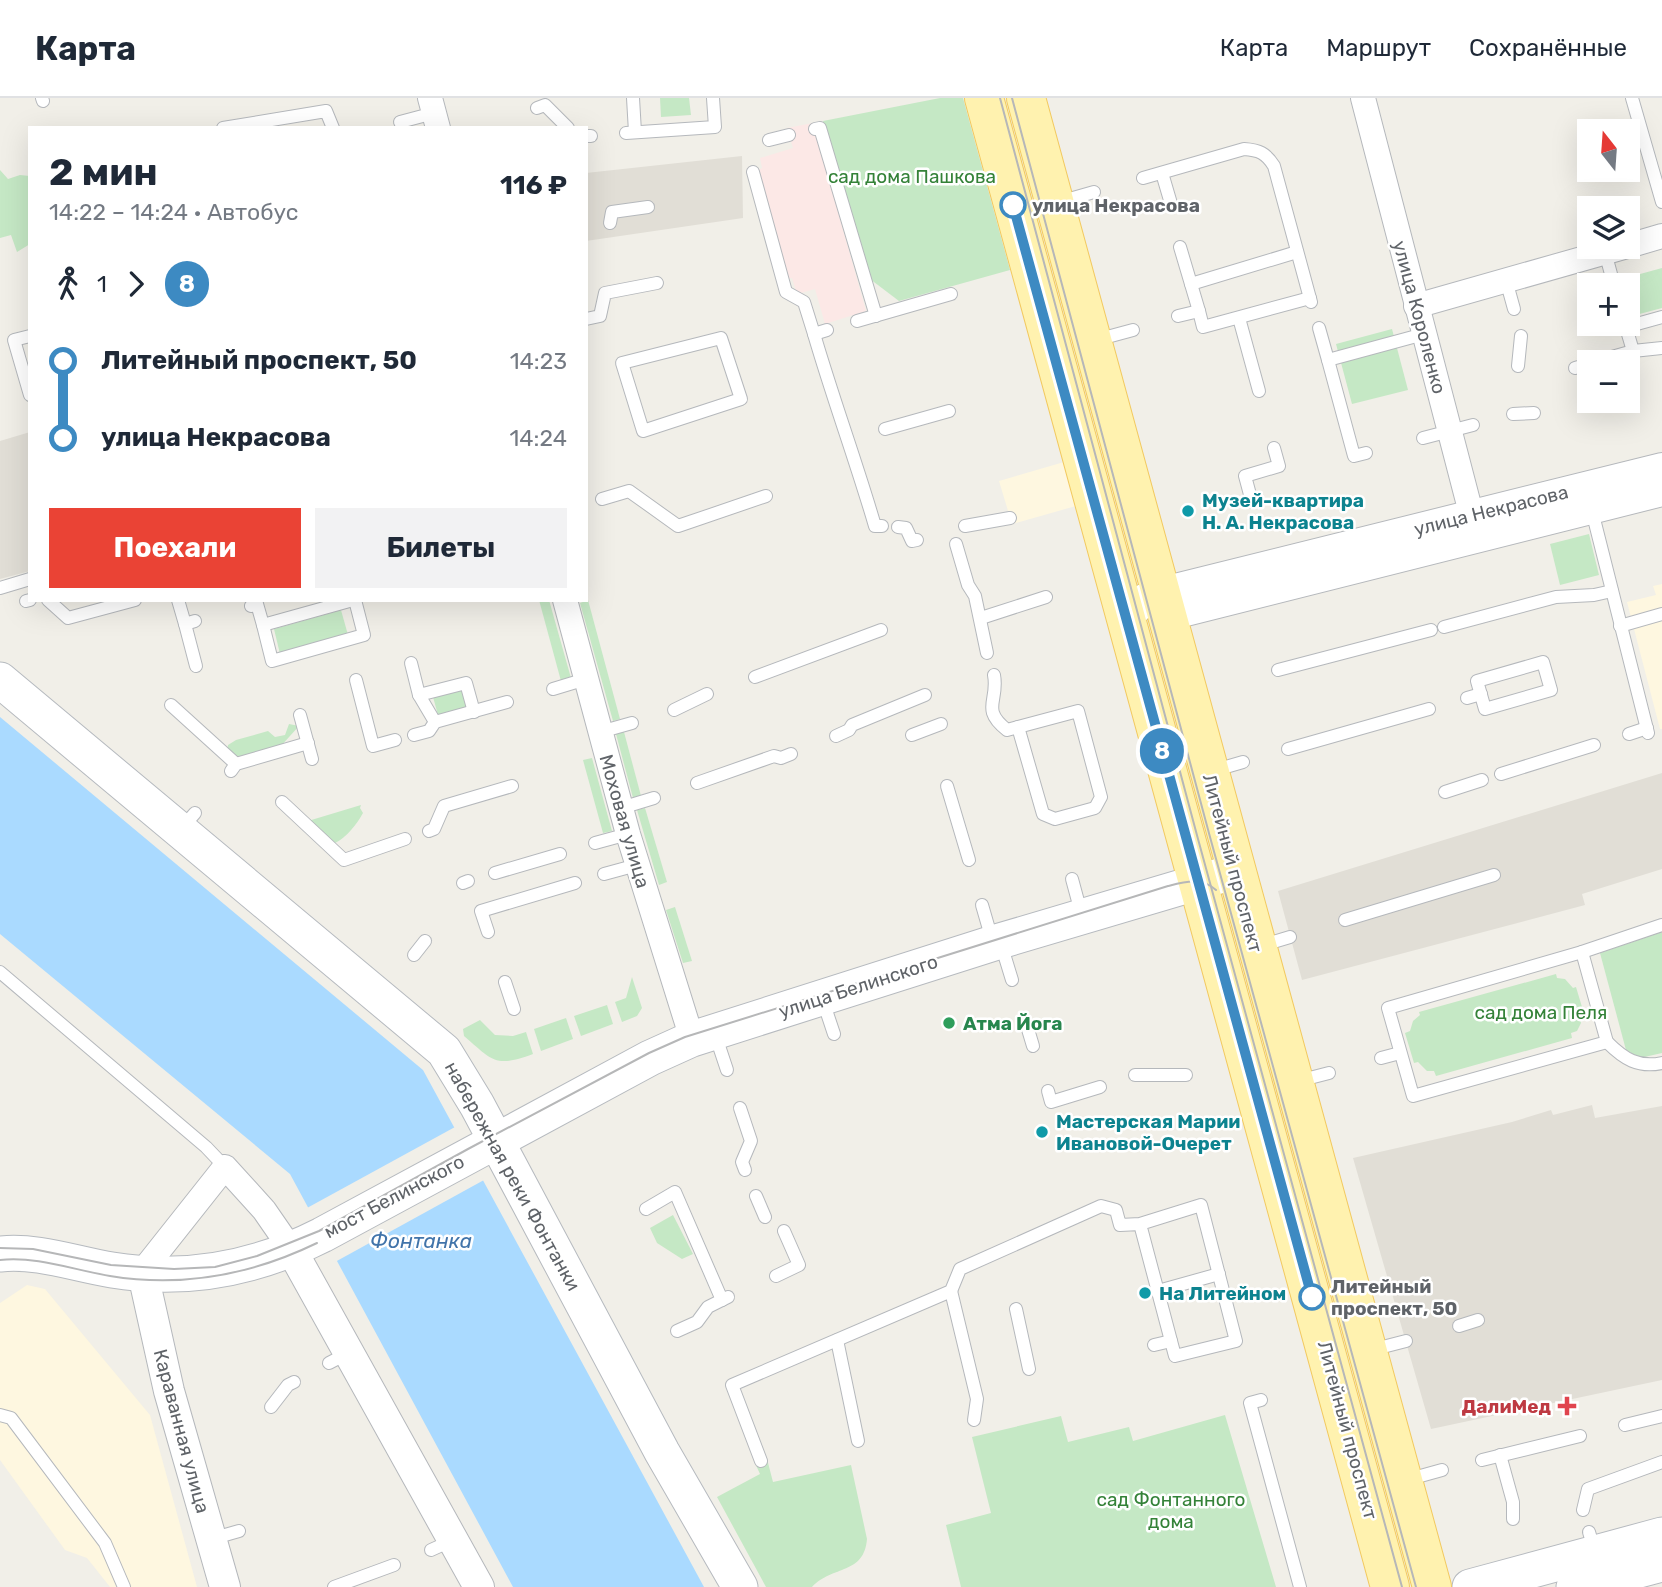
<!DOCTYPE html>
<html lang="ru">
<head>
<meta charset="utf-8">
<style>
  body { margin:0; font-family:Rubik,sans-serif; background:#f2f2f3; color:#1f2937; height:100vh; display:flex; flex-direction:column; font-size:26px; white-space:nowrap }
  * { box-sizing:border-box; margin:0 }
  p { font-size:23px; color:#747a83 }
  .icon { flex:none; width:38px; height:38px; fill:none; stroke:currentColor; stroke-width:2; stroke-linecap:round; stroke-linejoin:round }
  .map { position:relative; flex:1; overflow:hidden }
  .details { position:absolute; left:28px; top:28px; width:560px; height:476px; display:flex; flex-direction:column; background:#fff; border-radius:0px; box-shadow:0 7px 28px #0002 }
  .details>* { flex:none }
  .badge { padding:0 14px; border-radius:23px; font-size:24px; line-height:46px }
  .needle { width:46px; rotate:343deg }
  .fabs { position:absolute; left:1577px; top:21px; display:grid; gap:14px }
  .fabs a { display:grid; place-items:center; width:63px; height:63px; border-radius:0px; background:#fff; box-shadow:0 7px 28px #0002; font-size:35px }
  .map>.badge { position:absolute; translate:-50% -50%; box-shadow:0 0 0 4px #fff }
  .legs { display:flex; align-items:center; gap:10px; height:77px; padding:0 21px; font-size:23px }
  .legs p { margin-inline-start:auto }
  .summary { display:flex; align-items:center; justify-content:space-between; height:119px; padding:0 21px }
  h1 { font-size:38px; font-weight:700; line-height:52px }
  .button { display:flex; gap:14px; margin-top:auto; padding:14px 21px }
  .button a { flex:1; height:80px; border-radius:0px; background:#ea4335; color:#fff; font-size:28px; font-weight:700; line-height:80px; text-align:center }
  .button a+a { background:#f2f2f3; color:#1f2937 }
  ul { padding:0 21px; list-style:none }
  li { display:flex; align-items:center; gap:24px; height:77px; font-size:26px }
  li i { display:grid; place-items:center; width:10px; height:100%; margin:0 9px; background:currentColor }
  li i::after { content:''; width:18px; height:18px; margin:-9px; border:5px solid; border-radius:50%; background:#fff }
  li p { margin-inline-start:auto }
  li:first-child i { background:linear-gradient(#0000 50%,currentColor 0) }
  li:last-child i { background:linear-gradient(currentColor 50%,#0000 0) }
  header { display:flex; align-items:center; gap:42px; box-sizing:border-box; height:98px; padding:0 35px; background:#fff; border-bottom:2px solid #e0e1e3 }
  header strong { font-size:33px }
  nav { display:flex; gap:38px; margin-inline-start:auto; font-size:24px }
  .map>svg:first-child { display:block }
</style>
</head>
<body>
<header>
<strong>Карта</strong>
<nav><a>Карта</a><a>Маршрут</a><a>Сохранённые</a></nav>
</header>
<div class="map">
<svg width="1662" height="1489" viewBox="0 0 1662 1489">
  <rect width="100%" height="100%" fill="#f1efe8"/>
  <g fill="#fef7e0">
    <polygon points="1064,364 1076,408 1012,426 999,383"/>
    <polygon points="1662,486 1662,631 1660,631 1627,504 1656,497 1653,488"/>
    <polygon points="27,1187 45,1191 150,1317 197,1489 110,1489 87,1460 65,1452 0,1362 0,1205"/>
  </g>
  <g fill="#e1ded6">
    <polygon points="742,58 743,120 586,143 586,75"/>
    <polygon points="30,334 30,473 0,481 0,343"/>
    <polygon points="1662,675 1662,771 1582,796 1585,807 1302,882 1278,793"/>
    <polygon points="1592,1007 1595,1020 1662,1008 1662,1282 1431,1331 1353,1060 1512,1024 1551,1012 1553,1017"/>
  </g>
  <polygon fill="#fce8e6" points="813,25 866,213 825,226 815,191 801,195 796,193 792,180 788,181 758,72 762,70 760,60 793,50 787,30"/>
  <g fill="#c5e8c5">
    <polygon points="660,0 689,0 691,17 661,19"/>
    <polygon points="940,0 963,0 1010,172 899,203 870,181 823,23"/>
    <polygon points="0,72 8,81 20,77 30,78 30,146 17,154 11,137 0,140"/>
    <polygon points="1662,170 1662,210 1632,218 1628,212 1628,187 1619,187 1622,181"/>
    <polygon points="1392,231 1408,292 1352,306 1336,246"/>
    <polygon points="1589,436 1599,477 1560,487 1550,446"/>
    <polygon points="539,502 549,502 571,580 561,583"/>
    <polygon points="588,502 620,621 613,623 580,505"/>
    <polygon points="341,512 348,537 280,556 274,531"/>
    <polygon points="462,591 467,609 438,617 433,599"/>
    <polygon points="289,626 299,628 280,649 239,662 227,655 228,647 236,642 268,633 275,639 285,637"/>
    <polygon points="624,634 641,698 633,700 616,636"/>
    <polygon points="592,660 612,733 603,735 583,662"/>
    <path d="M 361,707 L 360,710 L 363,715 C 357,726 346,740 335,745 L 324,742 L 319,730 L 308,723 Z"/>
    <polygon points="645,710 667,784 659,787 637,712"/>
    <polygon points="675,809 692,863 683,865 666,812"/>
    <polygon points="1662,834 1662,955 1640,960 1626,952 1600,855"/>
    <polygon points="1556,876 1557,880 1565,881 1573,890 1576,889 1585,919 1580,920 1581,925 1577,933 1571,935 1572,940 1436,978 1434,973 1427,973 1418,964 1414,965 1405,935 1410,933 1413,923 1420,917 1419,914"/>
    <polygon points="632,879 642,910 637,918 622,924 615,904 626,900"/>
    <polygon points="607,907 613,926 581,938 574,918"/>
    <polygon points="566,920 573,941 541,953 534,931"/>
    <path d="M 480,922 L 495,937 L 513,938 L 526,934 L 533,956 C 495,970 493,963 464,938 L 463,931 Z"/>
    <polygon points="673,1117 693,1156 682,1161 657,1145 650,1130"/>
    <polygon points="1225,1317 1276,1489 961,1489 946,1427 991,1415 972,1339 1061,1318 1068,1344 1129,1329 1133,1343"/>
    <path d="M 767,1361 L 773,1384 L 851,1367 L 867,1441 C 864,1477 833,1467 812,1489 L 766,1489 L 717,1399 L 760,1376 L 755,1365 Z"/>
  </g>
  <polygon fill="#aadaff" points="0,619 423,972 704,1489 513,1489 290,1076 0,836"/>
  <polygon fill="#f1efe8" points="455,1029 484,1082 335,1164 307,1110"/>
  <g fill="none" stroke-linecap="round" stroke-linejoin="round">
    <g stroke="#b5b8bc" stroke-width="14">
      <g id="service">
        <polyline points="42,0 43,3"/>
        <polyline points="633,0 635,34"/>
        <polyline points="1632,0 1662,104"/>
        <polyline points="537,10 545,7 568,30"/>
        <polyline points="400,24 434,15"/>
        <polyline points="223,30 326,13 333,30"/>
        <polyline points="815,31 820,30 876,218"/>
        <polyline points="626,35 715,29 713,0"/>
        <polyline points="586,38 591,38"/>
        <polyline points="769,42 789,37"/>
        <polyline points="753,74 786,194 804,204 814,236 827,232"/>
        <polyline points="1162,75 1172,109"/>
        <path d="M 1143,80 L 1244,51 C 1259,52 1266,55 1274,68 L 1311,204"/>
        <polyline points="1059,104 1094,94"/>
        <polyline points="610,125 612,114 648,109"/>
        <polyline points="1605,154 1614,187"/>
        <polyline points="1506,182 1514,211"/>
        <polyline points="1191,186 1297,154"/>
        <polyline points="1199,213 1203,229 1310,200"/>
        <polyline points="1178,218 1199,213 1180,149"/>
        <polyline points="1239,220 1259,293"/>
        <polyline points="586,221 600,218 605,195 657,185"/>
        <polyline points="857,223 951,196"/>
        <polyline points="1626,229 1662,219"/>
        <polyline points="1319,230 1328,262"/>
        <path d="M 814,236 C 833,301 856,363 875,428 L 882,428"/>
        <polyline points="30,238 14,242 30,297"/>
        <polygon points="721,240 741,301 643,333 622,265"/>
        <polyline points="1096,242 1133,232"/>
        <polyline points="1633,253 1662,250"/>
        <polyline points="1594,264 1633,253 1625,226"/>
        <polyline points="1518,268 1521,238"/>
        <polyline points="1575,270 1589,266"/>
        <polyline points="1513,316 1534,315"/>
        <polyline points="885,331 949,313"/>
        <polyline points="1423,340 1473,327"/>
        <polyline points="1366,355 1354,358 1328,262 1424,236"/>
        <polyline points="602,401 629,393 678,428 766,398"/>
        <polyline points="1252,404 1245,378 1279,368 1274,350"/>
        <polyline points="1591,409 1648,635"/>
        <polyline points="965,428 1010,420"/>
        <polyline points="898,429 906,430 912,443 917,442"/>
        <polyline points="956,446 968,487 975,498 987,555"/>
        <polyline points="0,490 30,481"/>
        <polyline points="48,502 68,520 135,502"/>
        <polyline points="178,502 185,526 195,523"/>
        <polyline points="26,503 30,502"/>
        <polyline points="251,508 257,506 263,527 353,502"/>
        <polyline points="981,520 1046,499"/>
        <polyline points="185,526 196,568"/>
        <polyline points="263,527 272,563 364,537 355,502"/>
        <polyline points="1620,528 1662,516"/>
        <polyline points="1444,529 1556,499 1594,497 1612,493"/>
        <polygon points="1543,564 1551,592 1485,611 1477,583"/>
        <polyline points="411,565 419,597 435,624"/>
        <polyline points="1278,572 1431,532"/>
        <path d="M 994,577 C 999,603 980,611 1007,632 L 1018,629"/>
        <polyline points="755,579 881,532"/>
        <polyline points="356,582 373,648 395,642"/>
        <polyline points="553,591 586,581"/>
        <polyline points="419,597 466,585 474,614"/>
        <polyline points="1467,600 1481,596"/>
        <polyline points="171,607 236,666"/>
        <polyline points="674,612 707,596"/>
        <polygon points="1078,613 1101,699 1095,710 1055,721 1043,716 1018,629"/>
        <polyline points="300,617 312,661"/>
        <polyline points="600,634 632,625"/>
        <polyline points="1629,636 1647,630"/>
        <polyline points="414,637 429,633 435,624 507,604"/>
        <polyline points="912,637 941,626"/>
        <polyline points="836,638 849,632 852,627 925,597"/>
        <polyline points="1288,651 1429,611"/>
        <polyline points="231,673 236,666 308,645"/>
        <polyline points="1212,673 1243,664"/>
        <polyline points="1501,676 1594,647"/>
        <polyline points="697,685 774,658 781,660 791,656"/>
        <polyline points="947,688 969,762"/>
        <polyline points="1445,694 1482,682"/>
        <polyline points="282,704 344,762 405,741"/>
        <polyline points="621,710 654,700"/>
        <polyline points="180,732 195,715"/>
        <polyline points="429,733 434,731 444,708 512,688"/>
        <polyline points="595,745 628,736"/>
        <polyline points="495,775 560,756"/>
        <polyline points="604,776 637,767"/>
        <polyline points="1072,781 1082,818"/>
        <polyline points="463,785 468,783"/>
        <polyline points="982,807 993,845"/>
        <polyline points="1345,822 1494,777"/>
        <polyline points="488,834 481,813 575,785"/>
        <polyline points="1001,846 1012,882"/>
        <polyline points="1260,848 1290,839"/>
        <polygon points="1582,854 1607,944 1413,998 1388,910"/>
        <polyline points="1582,854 1662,827"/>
        <polyline points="414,857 425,843"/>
        <polyline points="0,874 206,1049 225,1069"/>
        <polyline points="505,884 514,911"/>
        <polyline points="823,903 834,936"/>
        <polyline points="1027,928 1033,948"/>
        <polyline points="715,936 727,972"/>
        <path d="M 1607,944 C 1624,961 1638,970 1662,965"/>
        <polyline points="1381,960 1400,955"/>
        <polyline points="1135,977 1186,977"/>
        <polyline points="1298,983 1329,975"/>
        <polyline points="1048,993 1051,1004 1100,989"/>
        <polyline points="740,1010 751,1043 742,1064 745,1072"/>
        <polyline points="756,1098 765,1119"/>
        <polyline points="646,1111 675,1094 722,1202"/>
        <polyline points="776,1178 799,1167 784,1133"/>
        <polyline points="951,1193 977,1301 974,1322"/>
        <polyline points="1158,1193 1219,1176"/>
        <polyline points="1016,1211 1029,1271"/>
        <polyline points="1459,1228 1478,1222"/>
        <polyline points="677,1233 697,1224 708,1209 728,1199"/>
        <polyline points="837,1242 858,1343"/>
        <polyline points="1154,1247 1171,1243"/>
        <polyline points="1371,1252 1406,1243"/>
        <polyline points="329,1265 350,1254"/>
        <polyline points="1261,1302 1250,1305 1300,1489"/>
        <polyline points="271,1309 288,1287 294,1284"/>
        <polyline points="0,1317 11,1320 105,1445 124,1489"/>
        <polyline points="1625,1327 1662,1318"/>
        <polyline points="1500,1357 1513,1404 1513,1421"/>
        <polyline points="1482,1362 1580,1338"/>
        <polyline points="761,1363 732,1287 951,1193 960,1171 1101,1108 1116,1112 1120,1127 1140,1126 1201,1107 1236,1243 1175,1258 1140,1126"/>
        <polyline points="1406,1382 1442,1372"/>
        <polyline points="1583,1412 1588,1391 1662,1364"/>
        <polyline points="1589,1434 1595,1454"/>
        <polyline points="211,1441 239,1433"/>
        <polyline points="431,1452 453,1442"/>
        <polyline points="334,1489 394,1467"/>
      </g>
    </g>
    <g stroke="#b5b8bc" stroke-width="26">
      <g id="minor">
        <polyline points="430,0 438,30"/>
        <polyline points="1363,0 1476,434"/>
        <polyline points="1628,148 1662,138"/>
        <polyline points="1416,208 1624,149"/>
        <polyline points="565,502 628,736 692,941"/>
        <polyline points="143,1176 145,1170 225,1069 264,1112 291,1151"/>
      </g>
    </g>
    <g stroke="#b5b8bc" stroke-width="32">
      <g id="tertiary">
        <polyline points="1166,518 1662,393"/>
        <polyline points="1126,522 1146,500 1159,495 1662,370"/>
        <polyline points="291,1151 479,1489"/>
        <polyline points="143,1176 169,1293 225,1489"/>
      </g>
    </g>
    <g stroke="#b6babf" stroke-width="37">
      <g id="secondary">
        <polyline points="0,582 444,953 477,1007 662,1354 740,1489"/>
        <path d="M 0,1156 C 38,1152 75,1166 112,1172 C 186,1184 255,1171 322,1137 L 650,960 L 692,941 L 1000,843 L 1226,776"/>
        <polyline points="1470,1489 1662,1437"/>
        <polyline points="1574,1489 1662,1466"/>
      </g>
    </g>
    <g stroke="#f2c960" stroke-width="40">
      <g id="primary">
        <polyline points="984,0 1390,1489"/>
        <polyline points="1026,0 1432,1489"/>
      </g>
    </g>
    <use href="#service" stroke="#fff" stroke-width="12"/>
    <use href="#minor" stroke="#fff" stroke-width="24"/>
    <use href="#tertiary" stroke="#fff" stroke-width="30"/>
    <use href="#secondary" stroke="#fff" stroke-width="35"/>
    <use href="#primary" stroke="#fff2af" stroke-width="38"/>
    <g stroke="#b6b7b8" stroke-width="2">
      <polyline points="1000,0 1198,741 1402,1489"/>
      <polyline points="1012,0 1210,739 1416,1489"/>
      <path d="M 0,1150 L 33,1151 L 111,1167 L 174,1171 L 215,1169 L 257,1158 L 319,1133 L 468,1051 L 649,955 L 685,939 L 1168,788 C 1184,784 1202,779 1216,792"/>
      <path d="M 0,1162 C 37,1158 74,1172 110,1178 C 183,1190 251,1177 317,1145"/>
    </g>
  </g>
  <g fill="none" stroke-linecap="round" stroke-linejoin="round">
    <g stroke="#fff" stroke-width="16">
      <polyline id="line-1" points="1013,107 1312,1199"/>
    </g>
    <use href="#line-1" stroke="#3d8ac2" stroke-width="10"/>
  </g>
  <g fill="#fff" stroke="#3d8ac2" stroke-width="3.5">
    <circle cx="1013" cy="107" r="12"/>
    <circle cx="1312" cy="1199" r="12"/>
  </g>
  <g fill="#0f9aa8" stroke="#fff" stroke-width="2.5">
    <circle cx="1188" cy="413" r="7"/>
    <circle cx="1042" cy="1034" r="7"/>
    <circle cx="1145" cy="1195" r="7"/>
  </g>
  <circle fill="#2e9e5b" stroke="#fff" stroke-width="2.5" cx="949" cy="925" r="7"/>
  <path fill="#e0444e" stroke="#fff" stroke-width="2.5" d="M1563.5 1297.5h7v7h7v7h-7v7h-7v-7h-7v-7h7z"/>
  <g text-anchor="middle" stroke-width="5" stroke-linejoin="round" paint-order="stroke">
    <g font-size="19" fill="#348238" stroke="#fff">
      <text x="912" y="85">сад дома Пашкова</text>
      <text x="1541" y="921">сад дома Пеля</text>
      <text x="1171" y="1408">сад Фонтанного<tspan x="1171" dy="22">дома</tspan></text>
    </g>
    <g font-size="19" font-weight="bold" fill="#5f6368" stroke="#fff" text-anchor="start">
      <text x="1032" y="114">улица Некрасова</text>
      <text x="1331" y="1195">Литейный<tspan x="1331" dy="22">проспект, 50</tspan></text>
    </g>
    <g font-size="19" fill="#5f6368" stroke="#fff">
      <text transform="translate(1420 219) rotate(75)" y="7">улица Короленко</text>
      <text transform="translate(1491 412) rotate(-14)" y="7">улица Некрасова</text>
      <text transform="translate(625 723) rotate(74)" y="7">Моховая улица</text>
      <text transform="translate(1233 765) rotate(75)" y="7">Литейный проспект</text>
      <text transform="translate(858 888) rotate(-18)" y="7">улица Белинского</text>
      <text transform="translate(513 1078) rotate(61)" y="7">набережная реки Фонтанки</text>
      <text transform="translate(394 1098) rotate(-28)" y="7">мост Белинского</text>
      <text transform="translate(1348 1332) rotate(75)" y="7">Литейный проспект</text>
      <text transform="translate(182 1333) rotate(75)" y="7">Караванная улица</text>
    </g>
    <g font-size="19" font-weight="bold" fill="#0d838f" stroke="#fff" text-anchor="start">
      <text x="1202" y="409">Музей-квартира<tspan x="1202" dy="22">Н. А. Некрасова</tspan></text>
      <text x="1056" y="1030">Мастерская Марии<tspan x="1056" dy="22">Ивановой-Очерет</tspan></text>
      <text x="1159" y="1202">На Литейном</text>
    </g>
    <g font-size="19" font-weight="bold" fill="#27864d" stroke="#fff" text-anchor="start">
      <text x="963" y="932">Атма Йога</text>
    </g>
    <g font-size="19" font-weight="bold" fill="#be3a42" stroke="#fff" text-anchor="end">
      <text x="1551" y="1315">ДалиМед</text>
    </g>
    <g font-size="21" font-style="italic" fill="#4174aa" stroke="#fff">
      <text x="421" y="1150">Фонтанка</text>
    </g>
  </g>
</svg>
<div class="fabs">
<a><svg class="needle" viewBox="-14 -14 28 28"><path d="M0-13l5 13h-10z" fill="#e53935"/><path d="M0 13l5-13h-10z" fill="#747a83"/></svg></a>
<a><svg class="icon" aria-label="layers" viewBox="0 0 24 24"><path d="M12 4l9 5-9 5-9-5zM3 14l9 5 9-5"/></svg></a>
<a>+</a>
<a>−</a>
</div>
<b class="badge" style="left:1162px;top:653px;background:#3d8ac2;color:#fff">8</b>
<section class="details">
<div class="summary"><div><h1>2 мин</h1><p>14:22 – 14:24 · Автобус</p></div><b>116 ₽</b></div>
<div class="legs"><svg class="icon" aria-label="walk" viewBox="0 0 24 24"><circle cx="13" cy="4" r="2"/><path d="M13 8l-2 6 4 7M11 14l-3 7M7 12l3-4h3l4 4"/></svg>1<svg class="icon" aria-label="forward" viewBox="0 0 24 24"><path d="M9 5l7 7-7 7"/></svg><b class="badge" style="background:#3d8ac2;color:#fff">8</b></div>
<ul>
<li><i style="color:#3d8ac2"></i><b>Литейный проспект, 50</b><p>14:23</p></li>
<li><i style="color:#3d8ac2"></i><b>улица Некрасова</b><p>14:24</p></li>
</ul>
<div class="button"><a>Поехали</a><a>Билеты</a></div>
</section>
</div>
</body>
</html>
